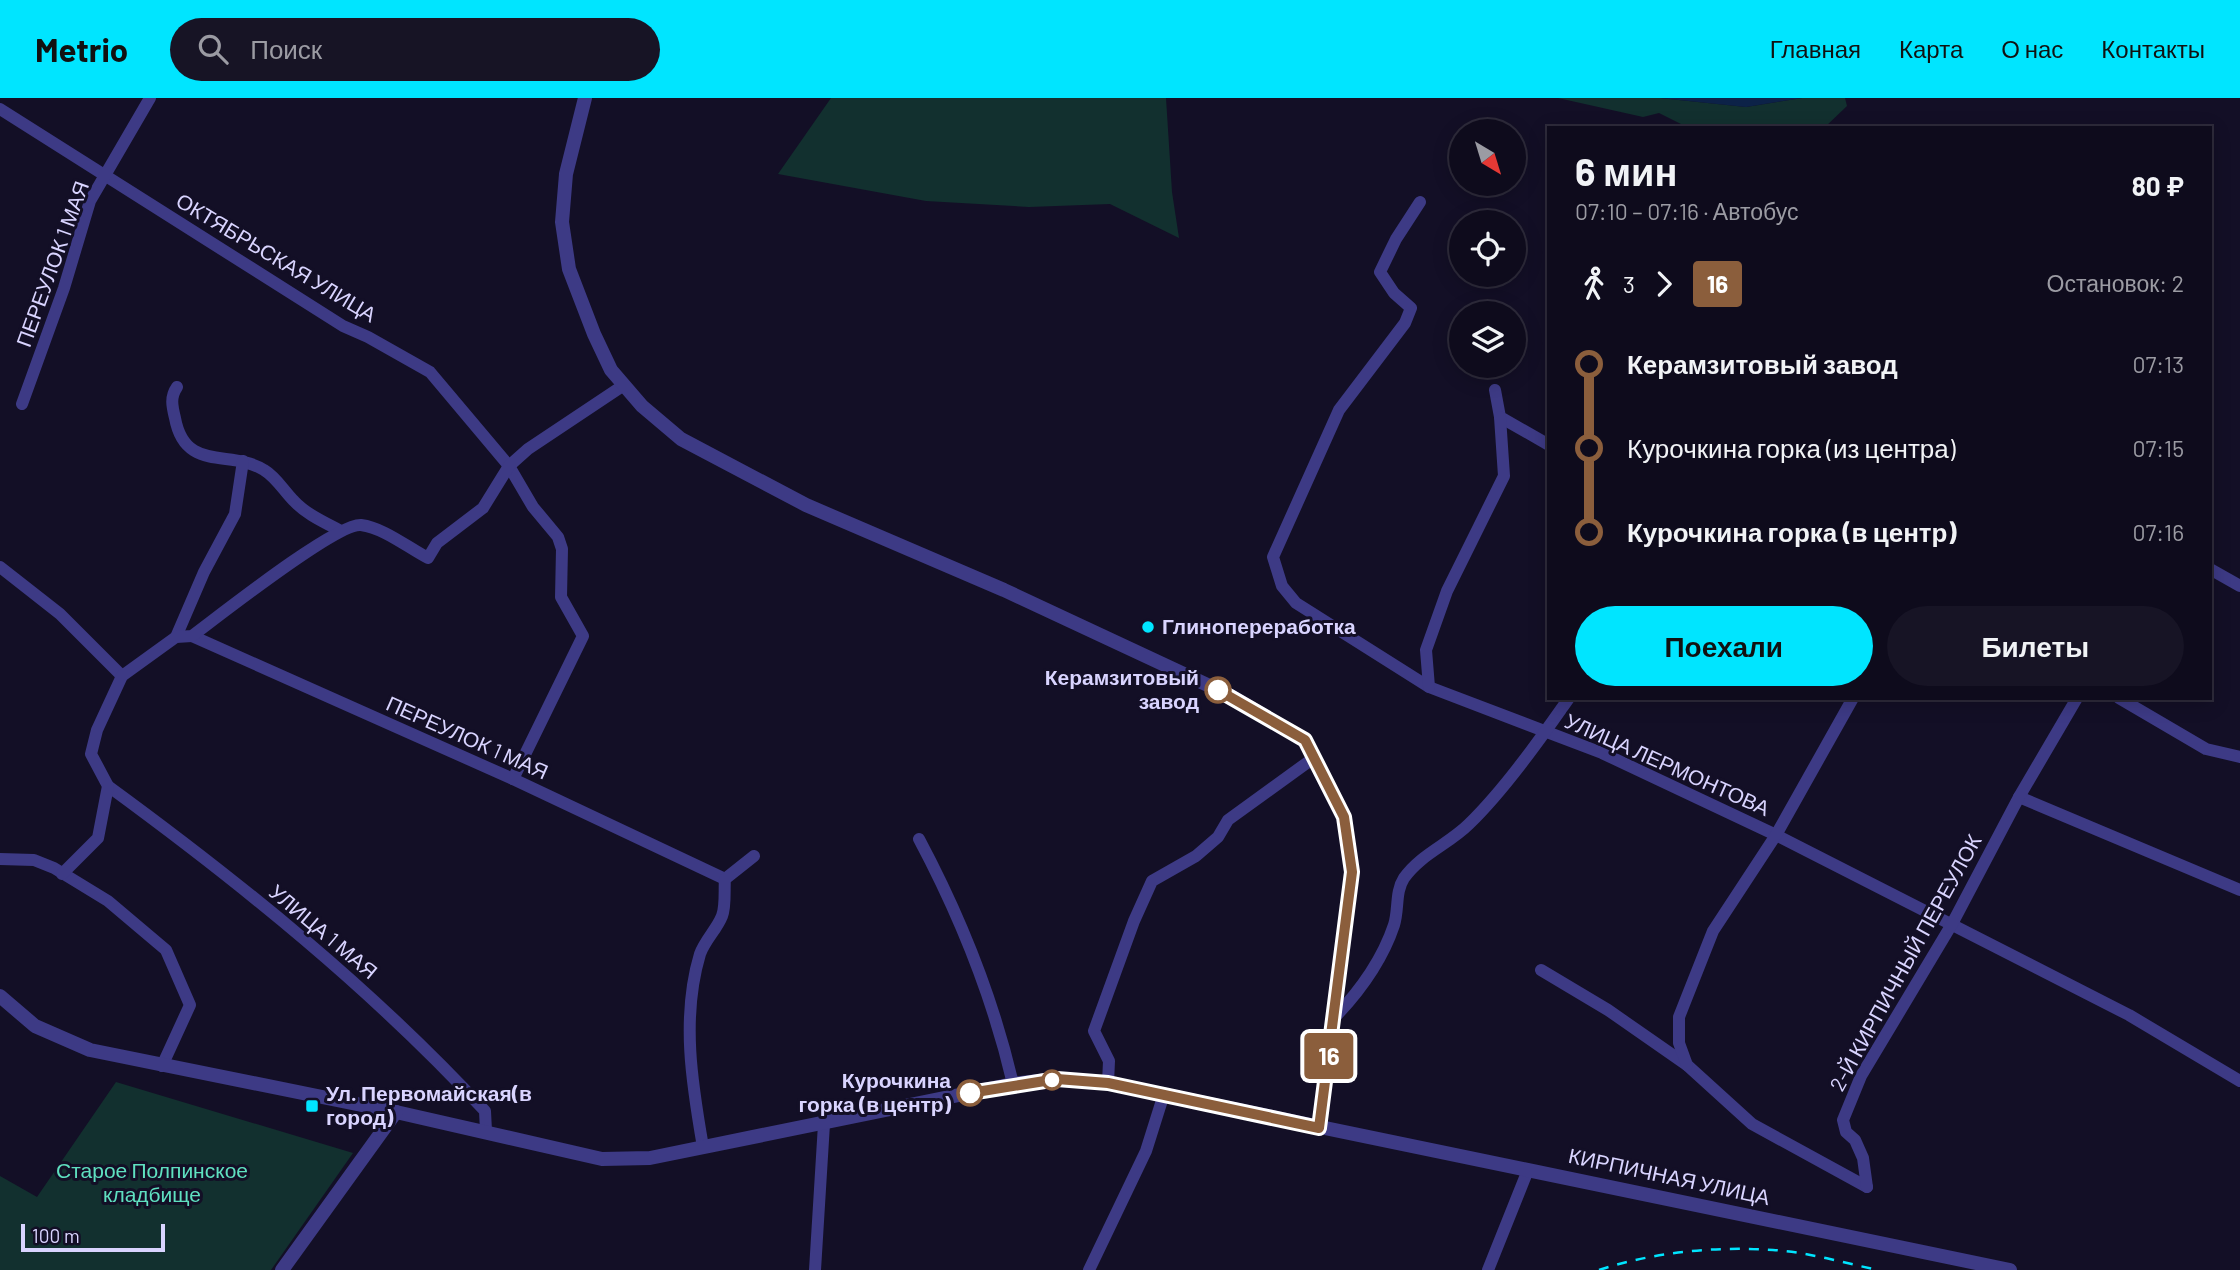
<!DOCTYPE html>
<html lang="ru">
<head>
<meta charset="utf-8">
<style>
  body { margin:0; font-family:Barlow,sans-serif; background:#171425; color:#f1f3f6; height:100vh; display:flex; flex-direction:column; font-size:26px; white-space:nowrap }
  * { box-sizing:border-box; margin:0 }
  p { font-size:23px; color:#9b9ba3 }
  .icon { flex:none; width:38px; height:38px; fill:none; stroke:currentColor; stroke-width:2; stroke-linecap:round; stroke-linejoin:round }
  .map { position:relative; flex:1; overflow:hidden }
  .drawer { position:absolute; left:1547px; top:28px; width:665px; height:574px; display:flex; flex-direction:column; background:#0e0b1c; border-radius:0px; box-shadow:0 4px 18px #0003,0 0 0 2px #2e2b3b }
  .drawer>* { flex:none }
  .badge { padding:0 14px; border-radius:5px; font-size:24px; line-height:46px }
  .needle { width:46px; rotate:142deg }
  .controls { position:absolute; left:1449px; top:21px; display:grid; gap:14px }
  .controls a { display:grid; place-items:center; width:77px; height:77px; border-radius:50%; background:#0e0b1c; box-shadow:0 4px 18px #0003,0 0 0 2px #2e2b3b; font-size:35px }
  .scale { position:absolute; left:21px; bottom:18px; width:144px; box-sizing:border-box; padding-left:7px; border:4px solid #d9d4ff; border-top:0; font-size:19px; line-height:24px; white-space:nowrap; color:#d9d4ff; -webkit-text-stroke:5px #130f26; paint-order:stroke }
  .map>.badge { position:absolute; translate:-50% -50%; box-shadow:0 0 0 4px #fff }
  .legs { display:flex; align-items:center; gap:10px; height:77px; padding:0 28px; font-size:23px }
  .legs p { margin-inline-start:auto }
  .summary { display:flex; align-items:center; justify-content:space-between; height:119px; padding:0 28px }
  h1 { font-size:38px; font-weight:700; line-height:52px }
  .primary-button { display:flex; gap:14px; margin-top:auto; padding:14px 28px }
  .primary-button a { flex:1; height:80px; border-radius:42px; background:#00e5ff; color:#111; font-size:28px; font-weight:700; line-height:80px; text-align:center }
  .primary-button a+a { background:#171425; color:#f1f3f6 }
  ul { padding:0 28px; list-style:none }
  li { display:flex; align-items:center; gap:24px; height:84px; font-size:26px }
  li i { display:grid; place-items:center; width:10px; height:100%; margin:0 9px; background:currentColor }
  li i::after { content:''; width:18px; height:18px; margin:-9px; border:5px solid; border-radius:50%; background:#0e0b1c }
  li p { margin-inline-start:auto }
  li:first-child i { background:linear-gradient(#0000 50%,currentColor 0) }
  li:last-child i { background:linear-gradient(currentColor 50%,#0000 0) }
  header { display:flex; align-items:center; gap:42px; box-sizing:border-box; height:98px; padding:0 35px; background:#00e5ff; color:#111 }
  header strong { font-size:33px }
  nav { display:flex; gap:38px; margin-inline-start:auto; font-size:24px }
  .search { width:490px; height:63px; background:#171425; display:flex; align-items:center; gap:18px; box-sizing:border-box; padding:0 24px; border-radius:38px; color:#9b9ba3; font-size:26px }
  .map>svg:first-child { display:block }
</style>
</head>
<body>
<header>
<strong>Metrio</strong>
<div class="search"><svg class="icon" aria-label="search" viewBox="0 0 24 24"><circle cx="10" cy="10" r="6"/><path d="M15 15l6 6"/></svg>Поиск</div>
<nav><a>Главная</a><a>Карта</a><a>О нас</a><a>Контакты</a></nav>
</header>
<div class="map">
<svg width="2240" height="1172" viewBox="0 0 2240 1172">
  <rect width="100%" height="100%" fill="#130f26"/>
  <g fill="#12302f">
    <polygon points="831,0 1166,0 1172,94 1179,140 1110,106 1029,109 926,103 778,76"/>
    <polygon points="1558,0 1660,0 1746,9 1802,0 1845,0 1847,8 1824,30 1689,30 1659,15 1643,19"/>
    <polygon points="116,984 353,1055 271,1172 0,1172 0,1078 37,1099"/>
  </g>
  <polygon fill="#0c2248" points="1660,0 1802,0 1746,9"/>
  <g fill="none" stroke-linecap="round" stroke-linejoin="round">
    <g stroke="#3d3a85" stroke-width="12">
      <polyline points="0,11 343,228 368,239 430,274 509,368 533,409 558,439 562,451 561,499 583,538 513,681"/>
      <polyline points="1420,104 1396,141 1380,174 1394,195 1411,210 1405,225 1339,312 1273,459 1282,488 1296,505 1429,589 1602,655 1776,737 2129,917 2240,983"/>
      <path d="M 177,289 C 170,299 172,308 175,320 C 185,375 231,351 264,372 C 276,379 284,393 294,403 C 306,416 324,424 339,432"/>
      <polyline points="1495,292 1500,319 1549,347"/>
      <polyline points="22,306 64,190 90,103 150,0"/>
      <polyline points="0,469 60,516 122,578"/>
      <polyline points="2210,471 2240,488"/>
      <polyline points="192,538 513,681 725,781"/>
      <polyline points="176,539 204,474 235,416 243,363"/>
      <polyline points="1429,589 1426,552 1447,493 1504,378 1500,319"/>
      <polyline points="2119,600 2206,651 2240,659"/>
      <path d="M 108,688 C 242,786 372,891 485,1013 L 486,1033"/>
      <polyline points="2019,699 2240,792"/>
      <path d="M 919,741 C 960,818 993,900 1013,986"/>
      <polyline points="0,761 34,762 54,770 108,803 166,852 190,907 162,968"/>
      <path d="M 62,776 L 98,740 L 108,688 L 91,656 L 97,632 L 122,578 L 176,539 L 192,538 C 219,518 336,425 361,427 C 384,430 407,449 428,460 L 437,445 L 483,410 L 509,368 L 528,351 L 624,287"/>
      <polyline points="1541,872 1608,912 1687,967 1752,1026 1867,1089"/>
      <path d="M 1334,920 C 1360,893 1382,863 1394,827 C 1399,811 1395,794 1404,780 C 1421,756 1449,746 1469,726 C 1504,692 1541,640 1569,600"/>
      <polyline points="1687,967 1679,945 1679,919 1713,833 1776,737 1853,600"/>
      <polyline points="1108,985 1109,963 1094,933 1134,823 1152,783 1196,758 1218,739 1228,722 1315,659"/>
      <path d="M 703,1049 C 692,986 681,919 700,856 C 705,842 717,831 722,818 C 726,808 724,792 725,781 L 754,758"/>
      <polyline points="1867,1089 1863,1060 1855,1042 1846,1034 1843,1022 1861,978 1952,826 2019,699 2077,600"/>
      <polyline points="815,1172 824,1026"/>
      <polyline points="1089,1172 1146,1053 1163,999"/>
      <polyline points="1488,1172 1528,1072"/>
    </g>
    <g stroke="#3d3a85" stroke-width="14">
      <polyline points="585,0 566,76 562,124 569,171 594,236 611,272 642,308 681,341 806,407 1004,492 1229,597 1305,642 1344,719 1352,774 1319,1030"/>
      <polyline points="0,898 35,928 90,952 396,1014 602,1061 650,1060 1013,986 1057,981 1108,985 2010,1172"/>
      <polyline points="282,1172 396,1014"/>
    </g>
    <path stroke="#00e5ff" stroke-width="2.5" stroke-dasharray="10 9" stroke-linecap="butt" d="M 1599,1172 C 1654,1154 1716,1148 1773,1152 C 1808,1154 1844,1165 1878,1172"/>
  </g>
  <g fill="none" stroke-linecap="round" stroke-linejoin="round">
    <g stroke="#fff" stroke-width="16">
      <polyline id="line-1" points="970,995 1057,981 1108,985 1319,1030 1352,774 1344,719 1305,642 1218,592"/>
    </g>
    <use href="#line-1" stroke="#8b5e3c" stroke-width="10"/>
  </g>
  <g fill="#00e5ff" stroke="#130f26" stroke-width="2.5">
    <circle cx="1148" cy="529" r="7"/>
    <rect x="305" y="1001" width="14" height="14" rx="3.5"/>
  </g>
  <g fill="#fff" stroke="#8b5e3c" stroke-width="3.5">
    <circle cx="1218" cy="592" r="12"/>
    <circle cx="1052" cy="982" r="9"/>
    <circle cx="970" cy="995" r="12"/>
  </g>
  <g text-anchor="middle" stroke-width="6" stroke-linejoin="round" paint-order="stroke">
    <g font-size="21" fill="#d9d4ff" stroke="#130f26">
      <text transform="translate(276 160) rotate(31)" y="7">ОКТЯБРЬСКАЯ УЛИЦА</text>
      <text transform="translate(53 166) rotate(-70)" y="7">ПЕРЕУЛОК 1 МАЯ</text>
      <text transform="translate(467 640) rotate(24)" y="7">ПЕРЕУЛОК 1 МАЯ</text>
      <text transform="translate(1667 667) rotate(24)" y="7">УЛИЦА ЛЕРМОНТОВА</text>
      <text transform="translate(323 834) rotate(40)" y="7">УЛИЦА 1 МАЯ</text>
      <text transform="translate(1906 865) rotate(-61)" y="7">2-Й КИРПИЧНЫЙ ПЕРЕУЛОК</text>
      <text transform="translate(1669 1079) rotate(12)" y="7">КИРПИЧНАЯ УЛИЦА</text>
    </g>
    <g font-size="21" font-weight="bold" fill="#d9d4ff" stroke="#130f26" text-anchor="start">
      <text x="1162" y="536">Глинопереработка</text>
      <text x="326" y="1003">Ул. Первомайская(в<tspan x="326" dy="24">город)</tspan></text>
    </g>
    <g font-size="21" font-weight="bold" fill="#d9d4ff" stroke="#130f26" text-anchor="end">
      <text x="1199" y="587">Керамзитовый<tspan x="1199" dy="24">завод</tspan></text>
      <text x="951" y="990">Курочкина<tspan x="951" dy="24">горка (в центр)</tspan></text>
    </g>
    <g font-size="21" fill="#5fe0c0" stroke="#130f26">
      <text x="152" y="1080">Старое Полпинское<tspan x="152" dy="24">кладбище</tspan></text>
    </g>
  </g>
</svg>
<div class="controls">
<a><svg class="needle" viewBox="-14 -14 28 28"><path d="M0-13l5 13h-10z" fill="#e53935"/><path d="M0 13l5-13h-10z" fill="#9b9ba3"/></svg></a>
<a><svg class="icon" aria-label="locate" viewBox="0 0 24 24"><circle cx="12" cy="12" r="6"/><path d="M12 2v4M12 18v4M2 12h4M18 12h4"/></svg></a>
<a><svg class="icon" aria-label="layers" viewBox="0 0 24 24"><path d="M12 4l9 5-9 5-9-5zM3 14l9 5 9-5"/></svg></a>
</div>
<div class="scale">100 m</div>
<b class="badge" style="left:1329px;top:958px;background:#8b5e3c;color:#fff">16</b>
<section class="drawer">
<div class="summary"><div><h1>6 мин</h1><p>07:10 – 07:16 · Автобус</p></div><b>80 ₽</b></div>
<div class="legs"><svg class="icon" aria-label="walk" viewBox="0 0 24 24"><circle cx="13" cy="4" r="2"/><path d="M13 8l-2 6 4 7M11 14l-3 7M7 12l3-4h3l4 4"/></svg>3<svg class="icon" aria-label="forward" viewBox="0 0 24 24"><path d="M9 5l7 7-7 7"/></svg><b class="badge" style="background:#8b5e3c;color:#fff">16</b><p>Остановок: 2</p></div>
<ul>
<li><i style="color:#8b5e3c"></i><b>Керамзитовый завод</b><p>07:13</p></li>
<li><i style="color:#8b5e3c"></i><span>Курочкина горка (из центра)</span><p>07:15</p></li>
<li><i style="color:#8b5e3c"></i><b>Курочкина горка (в центр)</b><p>07:16</p></li>
</ul>
<div class="primary-button"><a>Поехали</a><a>Билеты</a></div>
</section>
</div>
</body>
</html>
